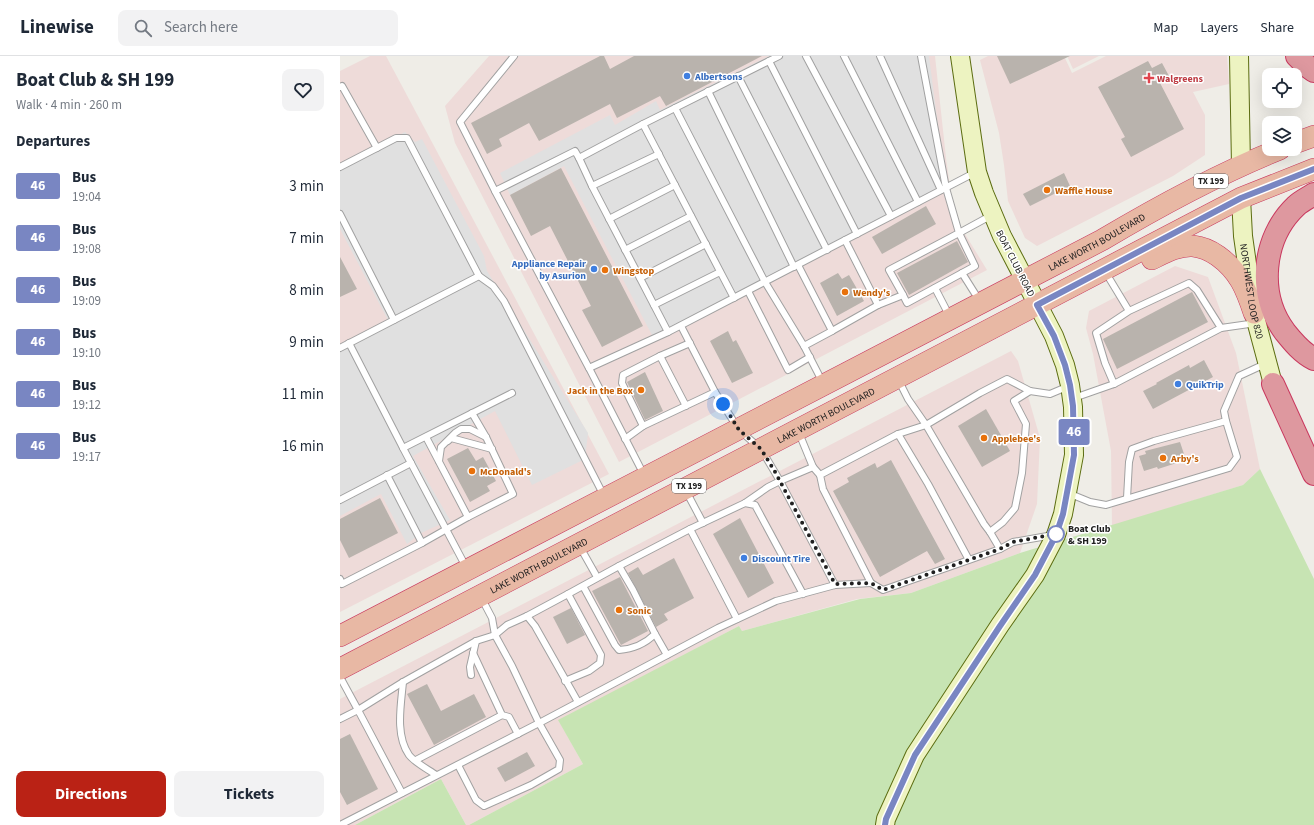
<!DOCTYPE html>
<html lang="en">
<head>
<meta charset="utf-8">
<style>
  body { margin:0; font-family:"Source Sans 3",sans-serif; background:#f2f2f3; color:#1f2937; height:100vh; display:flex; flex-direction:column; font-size:15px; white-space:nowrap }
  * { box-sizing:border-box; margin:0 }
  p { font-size:13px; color:#747a83 }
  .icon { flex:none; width:22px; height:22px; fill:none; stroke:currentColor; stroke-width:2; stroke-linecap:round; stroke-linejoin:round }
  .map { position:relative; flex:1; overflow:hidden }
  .sheet { display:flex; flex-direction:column; background:#fff; width:340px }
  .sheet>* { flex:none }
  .badge { padding:0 8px; border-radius:3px; font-size:14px; line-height:26px }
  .controls { position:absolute; left:922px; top:12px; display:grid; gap:8px }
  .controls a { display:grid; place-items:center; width:40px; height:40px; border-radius:8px; background:#fff; box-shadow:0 4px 16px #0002; font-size:20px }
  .you { position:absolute; width:20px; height:20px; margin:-10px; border:3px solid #fff; border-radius:50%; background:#1a73e8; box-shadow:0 0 0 6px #1a73e833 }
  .map>.badge { position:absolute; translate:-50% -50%; box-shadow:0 0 0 2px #fff }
  h2 { padding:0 16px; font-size:15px; line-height:36px }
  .round { display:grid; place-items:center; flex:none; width:42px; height:42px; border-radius:8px; background:#f2f2f3 }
  .summary { display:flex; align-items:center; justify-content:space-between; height:68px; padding:0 16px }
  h1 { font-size:19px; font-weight:700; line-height:30px }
  .primary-button { display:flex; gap:8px; margin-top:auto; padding:8px 16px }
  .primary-button a { flex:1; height:46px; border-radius:8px; background:#ba2215; color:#fff; font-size:16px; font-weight:700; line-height:46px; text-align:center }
  .primary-button a+a { background:#f2f2f3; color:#1f2937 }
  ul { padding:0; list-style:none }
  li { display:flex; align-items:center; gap:12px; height:52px; padding:0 16px }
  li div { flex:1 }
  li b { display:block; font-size:15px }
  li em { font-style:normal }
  li .badge { min-width:44px; font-weight:700; text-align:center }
  header { display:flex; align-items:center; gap:24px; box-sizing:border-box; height:56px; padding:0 20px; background:#fff; border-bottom:1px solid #e0e1e3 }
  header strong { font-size:19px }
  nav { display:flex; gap:22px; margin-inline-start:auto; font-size:14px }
  .search { width:280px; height:36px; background:#f2f2f3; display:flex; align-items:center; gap:10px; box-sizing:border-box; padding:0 14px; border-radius:8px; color:#747a83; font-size:15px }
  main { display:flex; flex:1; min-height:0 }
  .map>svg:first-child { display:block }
</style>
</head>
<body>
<header>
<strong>Linewise</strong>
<div class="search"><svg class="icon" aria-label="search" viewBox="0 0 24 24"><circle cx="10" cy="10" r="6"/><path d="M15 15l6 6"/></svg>Search here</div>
<nav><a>Map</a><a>Layers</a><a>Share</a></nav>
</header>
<main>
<section class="sheet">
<div class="summary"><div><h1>Boat Club &amp; SH 199</h1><p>Walk · 4 min · 260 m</p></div><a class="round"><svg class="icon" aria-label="heart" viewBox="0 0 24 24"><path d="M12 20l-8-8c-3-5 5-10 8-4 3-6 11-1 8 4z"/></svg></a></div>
<h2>Departures</h2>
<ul>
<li><span class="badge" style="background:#7986c2;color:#fff">46</span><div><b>Bus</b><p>19:04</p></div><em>3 min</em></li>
<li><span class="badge" style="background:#7986c2;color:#fff">46</span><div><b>Bus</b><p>19:08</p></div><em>7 min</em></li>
<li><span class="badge" style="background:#7986c2;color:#fff">46</span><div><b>Bus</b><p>19:09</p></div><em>8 min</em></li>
<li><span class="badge" style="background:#7986c2;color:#fff">46</span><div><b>Bus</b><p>19:10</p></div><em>9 min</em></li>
<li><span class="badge" style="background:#7986c2;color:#fff">46</span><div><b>Bus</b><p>19:12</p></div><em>11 min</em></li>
<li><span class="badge" style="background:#7986c2;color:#fff">46</span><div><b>Bus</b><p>19:17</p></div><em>16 min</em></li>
</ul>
<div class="primary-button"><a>Directions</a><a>Tickets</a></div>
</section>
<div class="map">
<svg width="974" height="769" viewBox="0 0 974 769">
  <rect width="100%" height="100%" fill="#efede7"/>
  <g fill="#eedbd9">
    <polygon points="30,0 46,0 269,418 0,556 0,15"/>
    <polygon points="149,0 595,0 606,102 614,160 647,214 279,406 115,87 105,50"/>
    <polygon points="648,0 724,0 732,17 766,0 887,0 889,28 853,36 865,59 865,99 833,120 697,190 685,182 668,145 664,109 659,77 640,4"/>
    <polygon points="727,0 759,0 733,13"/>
    <polygon points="835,210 868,221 896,297 920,413 903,429 772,470 771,395 753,298 746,272 749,255"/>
    <polygon points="671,295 678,305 700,382 697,448 680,497 571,537 517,543 402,575 399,570 219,665 243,708 129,769 126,769 101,723 15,769 0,769 0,643"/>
  </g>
  <g fill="#c7e4b3">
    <polygon points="920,413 974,523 974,769 129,769 243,708 218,664 399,570 402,575 520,543 571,537 680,497 903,429"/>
    <polygon points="101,723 126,769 15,769"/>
  </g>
  <g fill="#e0e0e0">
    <polygon points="429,0 589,0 606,132 314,283 224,110 170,139 160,117 270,59 275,69 316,45 320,54"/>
    <polygon points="65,76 75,86 82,83 144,200 147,215 248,377 245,403 192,429 155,355 73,400 110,464 81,477 67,488 41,438 0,460 0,291 49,266 0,173 0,111"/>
  </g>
  <g fill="#b9b3ad">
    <polygon points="260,0 264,0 270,13 294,0 422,0 326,50 320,40 277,62 270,48 199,85 189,67 159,83 162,90 147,98 131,67"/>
    <polygon points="657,0 730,0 670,28"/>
    <polygon points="808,5 812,12 822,7 829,20 819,25 844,73 791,101 781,83 785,81 758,31"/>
    <polygon points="221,112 303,270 262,291 242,254 251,250 210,170 191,180 170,139"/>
    <polygon points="724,117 730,130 690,150 683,138"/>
    <polygon points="586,150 596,168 542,198 532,181"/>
    <polygon points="617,185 628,206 569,239 557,217"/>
    <polygon points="0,201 17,233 0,241"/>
    <polygon points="498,217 502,223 509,219 524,245 497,260 480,227"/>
    <polygon points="852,236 868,266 777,313 763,283"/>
    <polygon points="388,275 393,286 396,284 413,317 392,327 370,285"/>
    <polygon points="864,304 873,321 813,353 803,335 817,328 816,327 849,309 850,312"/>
    <polygon points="305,316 323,355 305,364 287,326"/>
    <polygon points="646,353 670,395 642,411 618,370"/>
    <polygon points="840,386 846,404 818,413 817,411 804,415 799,400 806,398 805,395"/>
    <polygon points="128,392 136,405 143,401 156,425 147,430 150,435 130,446 107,403"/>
    <polygon points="551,404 605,503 595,508 587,495 540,521 493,435 509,426 507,422 535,407 537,412"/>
    <polygon points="40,442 58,477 9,502 0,484 0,463"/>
    <polygon points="400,462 434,527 408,542 373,478"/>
    <polygon points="334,502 354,542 324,558 328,564 316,571 288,517 298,511 303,519"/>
    <polygon points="280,521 308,575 281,589 252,535"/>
    <polygon points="231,552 245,579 227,588 213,561"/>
    <polygon points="87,628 101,655 134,638 146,661 94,689 67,638"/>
    <polygon points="10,678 38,733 7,749 0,736 0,683"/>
    <polygon points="187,696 195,710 165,726 157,712"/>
  </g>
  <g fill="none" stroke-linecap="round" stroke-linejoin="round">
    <g stroke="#a1a1a1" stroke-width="8">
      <g id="service">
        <polyline points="439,0 303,68 239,102 252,130 328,276 636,116"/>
        <polyline points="466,0 551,160"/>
        <polyline points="504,0 578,146"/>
        <polyline points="540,0 601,134"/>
        <polyline points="429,5 517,178"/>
        <polyline points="398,20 487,194"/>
        <polyline points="0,31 2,30 37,92"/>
        <polyline points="368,35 454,211"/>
        <polyline points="335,52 425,226 464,290 483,327"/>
        <polyline points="303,68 394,242"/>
        <polyline points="239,102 235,95 155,135 249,312 328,276"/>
        <polyline points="0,111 56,82 67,82 139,220 153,230 164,245 264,440"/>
        <polyline points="252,130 319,98"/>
        <polyline points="155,135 120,66 174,0"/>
        <polyline points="0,158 54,264"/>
        <polyline points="269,163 335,129"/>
        <polyline points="285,194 351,160"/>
        <polyline points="458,209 492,275 538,249 505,184"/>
        <polyline points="622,217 639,244"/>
        <polyline points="766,217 789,255 756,277 765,307 774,328 881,272 857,234 849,227 789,255"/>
        <polyline points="300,222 366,188"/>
        <polyline points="595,232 610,261"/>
        <polyline points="408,235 448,314 470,301"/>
        <polyline points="563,239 567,247 635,210 619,177 652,159"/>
        <polyline points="314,249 380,216"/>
        <polyline points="538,249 563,239 549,214 619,177 606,132 581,0"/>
        <polyline points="341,270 375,336 399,374 421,393 440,425 473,411 480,419"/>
        <polyline points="881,272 916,267"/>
        <polyline points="9,287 63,392"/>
        <polyline points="464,290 492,275"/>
        <polyline points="0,292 139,220"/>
        <polyline points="320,300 350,287"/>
        <polyline points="249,312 304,419"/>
        <polyline points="734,342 774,328"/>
        <polyline points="346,350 320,300 283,319 282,327 303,370 375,336"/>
        <polyline points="459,377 473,411"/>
        <polyline points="558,378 586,369 568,343 559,325"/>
        <polyline points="86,381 128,461"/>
        <polyline points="285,383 303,370"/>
        <polyline points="108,385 111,382 152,393"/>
        <polyline points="99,405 101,391 115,377 121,373 130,373 146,381"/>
        <polyline points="47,419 82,487"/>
        <polyline points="346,435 363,467"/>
        <polyline points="728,437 750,446 766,449 889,412 897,401 886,365 884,355 899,320 925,308"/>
        <polyline points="787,442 789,406 792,393 814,385 886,365"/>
        <polyline points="0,444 71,407"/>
        <polyline points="405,447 428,431 440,425 495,529"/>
        <polyline points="350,473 405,447 415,449 463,538"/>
        <polyline points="650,476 644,468 586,369 640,337 667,323 690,335"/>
        <polyline points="713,479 673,486 660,493 650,476 663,466 675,452 682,417 686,368 674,345 690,335 710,338 729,330"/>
        <polyline points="240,491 257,521"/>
        <polyline points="629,504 543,534 531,527 483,433 480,419 558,378 588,428 629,504 660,493"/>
        <polyline points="279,510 350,473 397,563"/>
        <polyline points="126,511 63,392 172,337"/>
        <polyline points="0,523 2,528 82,487 128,461 173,438 146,381 132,357"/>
        <path d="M 228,538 L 279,510 L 293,534 L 315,578 C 305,588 294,593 279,594 L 275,589 L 243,530"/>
        <polyline points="142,543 152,562 155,579 167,569 187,560 195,570 238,646"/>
        <polyline points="187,560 228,538 261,599 260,607 249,615 225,625"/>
        <polyline points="315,578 327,599"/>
        <polyline points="133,597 162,659 169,661 178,678"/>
        <polyline points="131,619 130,611 136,585"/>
        <polyline points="0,621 18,654 63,626 136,585 155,579 172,610 199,667 220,704 219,713 191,729 144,750 136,744 118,709"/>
        <path d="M 63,626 C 61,649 55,679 69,699 C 74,706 89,714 96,719"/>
        <polyline points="0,663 18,654 62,737"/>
        <polyline points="76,704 162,659"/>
        <polyline points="0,769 203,665 378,572 436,545 495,529 531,527"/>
      </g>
    </g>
    <g stroke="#5c6d11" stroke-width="20">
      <g id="secondary">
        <polyline points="899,0 901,110"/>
        <path id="s1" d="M 901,142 L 903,180 L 914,257 L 933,328"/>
        <polyline points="545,769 546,763 575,699 660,569 695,519 716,479 723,458 734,399 733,351 730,329 725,309 714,280 662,180 644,137 637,116 620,0"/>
      </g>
    </g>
    <g stroke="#c9395f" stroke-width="22">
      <g id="trunk">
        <polyline points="955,87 974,80"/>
        <path d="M 812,203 C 824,197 838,189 853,190 C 862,191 871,195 878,200 C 899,215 906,233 914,257"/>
        <path id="s2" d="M 0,580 C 254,449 508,316 762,184 C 819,150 878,118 940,93"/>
        <path id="s3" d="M 0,613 L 901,142 L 974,113"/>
      </g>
    </g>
    <g stroke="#c9395f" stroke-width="24">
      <g id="motorway">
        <polyline points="957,0 967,10 974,15"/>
        <path d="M 974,138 C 968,142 961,145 956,150 C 922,182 917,239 945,276 C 953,286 962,297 974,303"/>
        <polyline points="933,328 974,418"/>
      </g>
    </g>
    <use href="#service" stroke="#fff" stroke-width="6"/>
    <use href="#secondary" stroke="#edf3c1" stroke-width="18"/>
    <use href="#trunk" stroke="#e8b8a4" stroke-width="21"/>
    <use href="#motorway" stroke="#de989f" stroke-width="22"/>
  </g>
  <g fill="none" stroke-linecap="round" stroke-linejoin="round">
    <g stroke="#fff" stroke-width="9">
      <polyline id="line" points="545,769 546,763 575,699 660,570 695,519 716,479 723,458 734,399 733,350 730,329 725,309 714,280 697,249 901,142 974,113"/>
    </g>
    <use href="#line" stroke="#7986c2" stroke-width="6"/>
    <polyline stroke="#202020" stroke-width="4" stroke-dasharray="0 7.2" points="383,348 399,374 421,393 434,414 495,528 531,527 543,534 660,493 673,486 716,478"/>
  </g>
  <g fill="#3f7fe0" stroke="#fff" stroke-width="1.5">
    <circle cx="347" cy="20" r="4"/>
    <circle cx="254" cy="213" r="4"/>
    <circle cx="838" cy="328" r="4"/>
    <circle cx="404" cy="502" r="4"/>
  </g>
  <path fill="#e0444e" stroke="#fff" stroke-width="1.5" d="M807 16h4v4h4v4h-4v4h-4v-4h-4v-4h4z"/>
  <g fill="#e8710a" stroke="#fff" stroke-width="1.5">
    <circle cx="707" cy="134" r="4"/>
    <circle cx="265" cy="214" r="4"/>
    <circle cx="505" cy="236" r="4"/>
    <circle cx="301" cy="334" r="4"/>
    <circle cx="644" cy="382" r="4"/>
    <circle cx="823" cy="402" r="4"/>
    <circle cx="132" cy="415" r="4"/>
    <circle cx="279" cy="554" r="4"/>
  </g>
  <circle fill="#fff" stroke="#7986c2" stroke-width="2" cx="716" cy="478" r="8"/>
  <g text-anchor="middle" stroke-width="3" stroke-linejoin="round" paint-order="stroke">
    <g fill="#fff" stroke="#636363" stroke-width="1">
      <rect x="854" y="118" width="34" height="14" rx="3"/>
      <rect x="332" y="423" width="34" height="14" rx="3"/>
    </g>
    <g font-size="9" font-weight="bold" fill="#202020">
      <text x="871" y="128">TX 199</text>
      <text x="349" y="433">TX 199</text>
    </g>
    <g font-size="10" font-weight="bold" fill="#366cbe" stroke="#fff" text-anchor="start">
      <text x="355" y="24">Albertsons</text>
      <text x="246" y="211" text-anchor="end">Appliance Repair<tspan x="246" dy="12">by Asurion</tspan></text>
      <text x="846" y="332">QuikTrip</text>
      <text x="412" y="506">Discount Tire</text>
    </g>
    <g font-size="10" font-weight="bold" fill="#be3a42" stroke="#fff" text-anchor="start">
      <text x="817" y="26">Walgreens</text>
    </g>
    <g font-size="10" font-weight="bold" fill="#c56008" stroke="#fff" text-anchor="start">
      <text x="715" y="138">Waffle House</text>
      <text x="273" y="218">Wingstop</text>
      <text x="513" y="240">Wendy's</text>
      <text x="293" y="338" text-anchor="end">Jack in the Box</text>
      <text x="652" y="386">Applebee's</text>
      <text x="831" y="406">Arby's</text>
      <text x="140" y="419">McDonald's</text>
      <text x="287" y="558">Sonic</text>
    </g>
    <g font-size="10" fill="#202020" stroke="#fff">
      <text dy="4" stroke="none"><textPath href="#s2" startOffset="853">LAKE WORTH BOULEVARD</textPath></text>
      <text transform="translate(676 207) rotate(63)" y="4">BOAT CLUB ROAD</text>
      <text dy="4" stroke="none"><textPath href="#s1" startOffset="94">NORTHWEST LOOP 820</textPath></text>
      <text dy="4" stroke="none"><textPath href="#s3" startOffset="548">LAKE WORTH BOULEVARD</textPath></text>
      <text dy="4" stroke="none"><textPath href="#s3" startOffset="224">LAKE WORTH BOULEVARD</textPath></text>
    </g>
    <g font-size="10" font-weight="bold" fill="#202020" stroke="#fff" text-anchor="start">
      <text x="728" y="476">Boat Club<tspan x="728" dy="12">&amp; SH 199</tspan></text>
    </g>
  </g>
</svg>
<div class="controls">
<a><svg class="icon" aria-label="locate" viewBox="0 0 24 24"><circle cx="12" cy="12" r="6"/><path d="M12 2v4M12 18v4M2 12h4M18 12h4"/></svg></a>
<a><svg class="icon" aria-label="layers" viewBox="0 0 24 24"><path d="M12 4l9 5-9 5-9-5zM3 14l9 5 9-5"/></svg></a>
</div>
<div class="you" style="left:383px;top:348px"></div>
<b class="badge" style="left:734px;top:376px;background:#7986c2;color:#fff">46</b>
</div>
</main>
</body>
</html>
